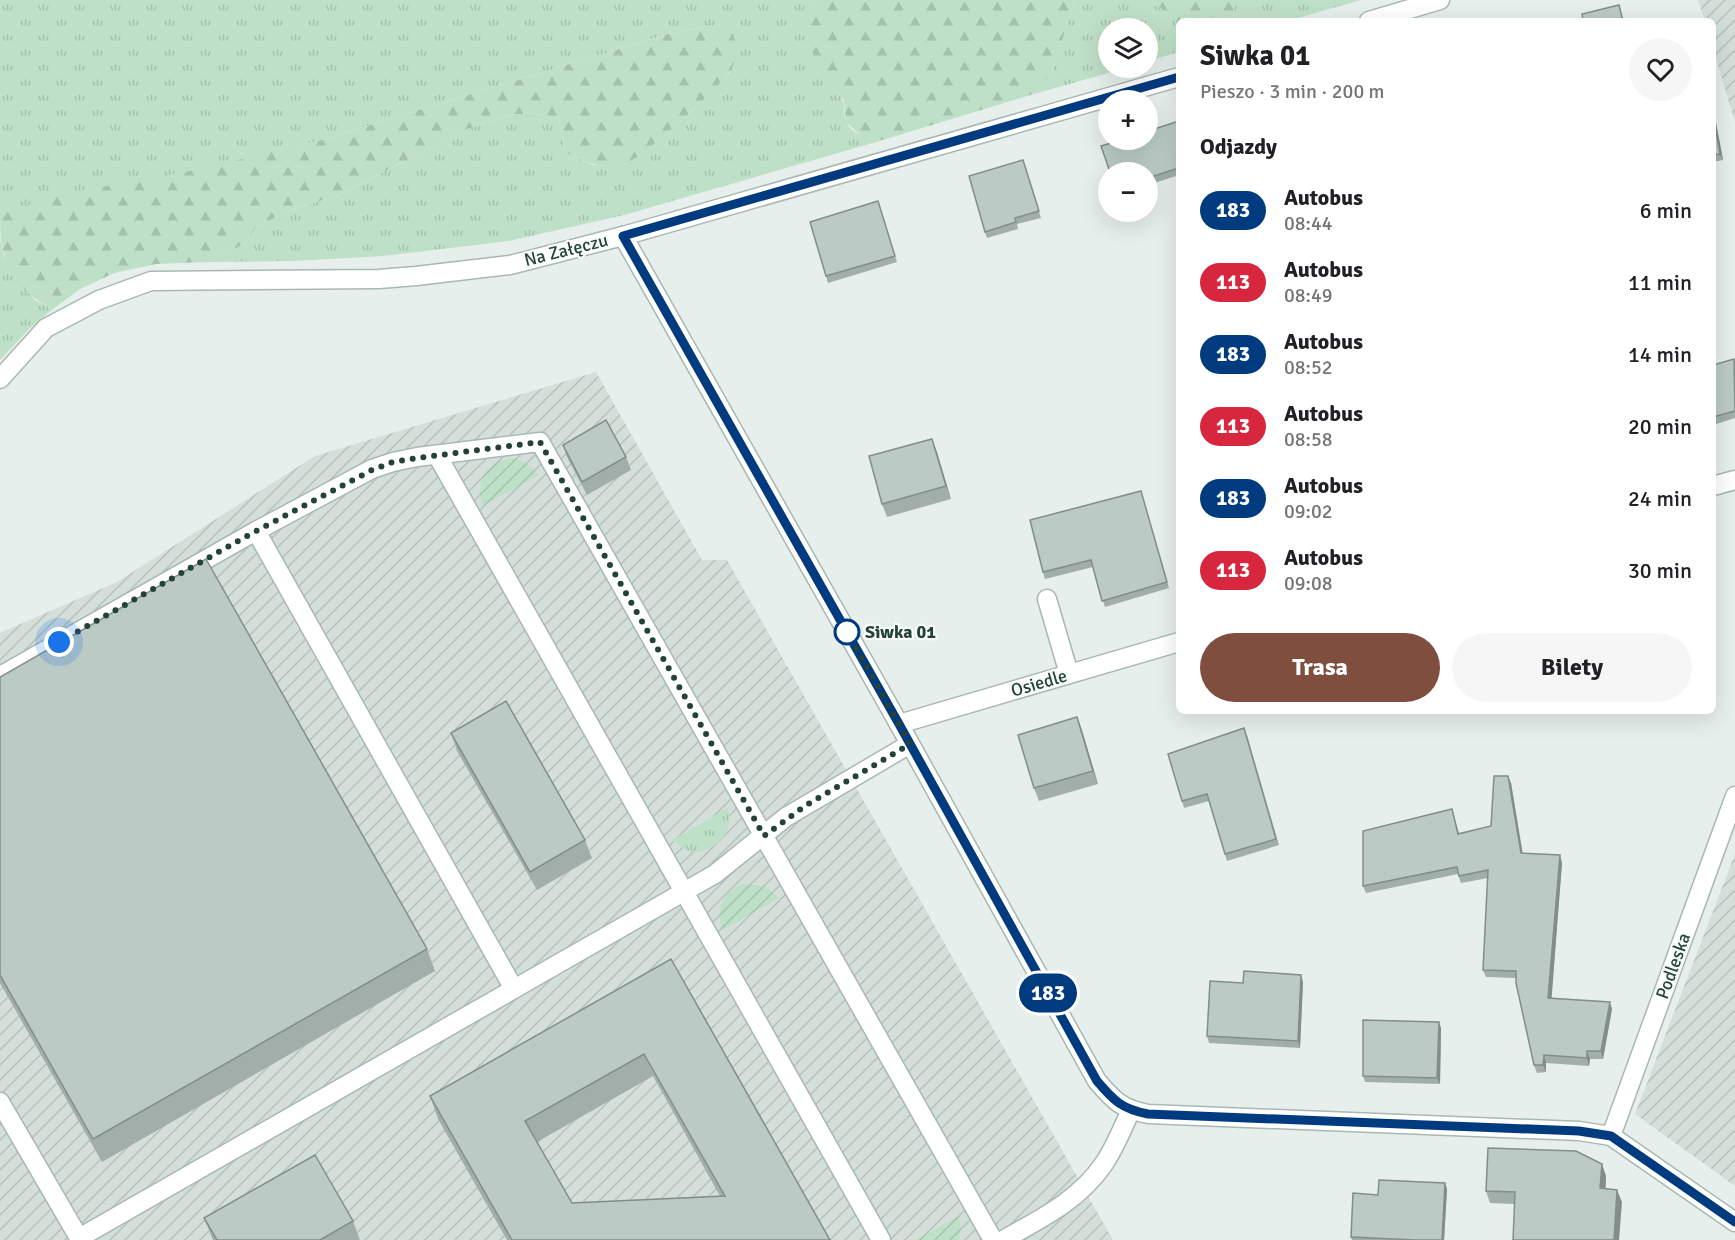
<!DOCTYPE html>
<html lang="pl">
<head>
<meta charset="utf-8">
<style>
  body { margin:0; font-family:Signika,sans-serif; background:#f6f6f6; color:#202124; height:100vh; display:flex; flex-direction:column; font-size:22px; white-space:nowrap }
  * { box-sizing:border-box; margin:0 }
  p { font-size:20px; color:#757577 }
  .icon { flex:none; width:33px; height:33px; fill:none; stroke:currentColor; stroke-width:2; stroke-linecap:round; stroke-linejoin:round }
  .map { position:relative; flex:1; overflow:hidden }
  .panel { position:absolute; left:1176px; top:18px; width:540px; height:696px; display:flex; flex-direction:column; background:#fff; border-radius:9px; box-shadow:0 6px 24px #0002 }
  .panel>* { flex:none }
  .badge { padding:0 12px; border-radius:20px; font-size:21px; line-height:39px }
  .controls { position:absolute; left:1098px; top:18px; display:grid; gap:12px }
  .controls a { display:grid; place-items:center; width:60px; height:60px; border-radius:50%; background:#fff; box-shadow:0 6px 24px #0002; font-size:30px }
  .you { position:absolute; width:30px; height:30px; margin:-15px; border:4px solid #fff; border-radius:50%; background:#1a73e8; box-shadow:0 0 0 9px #1a73e833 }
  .map>.badge { position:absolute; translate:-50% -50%; box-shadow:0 0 0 3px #fff }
  h2 { padding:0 24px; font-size:22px; line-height:54px }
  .round { display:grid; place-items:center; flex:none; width:63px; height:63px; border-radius:32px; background:#f6f6f6 }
  .headline { display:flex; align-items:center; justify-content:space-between; height:102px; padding:0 24px }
  h1 { font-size:28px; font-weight:800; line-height:45px }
  .primary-button { display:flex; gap:12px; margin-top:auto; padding:12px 24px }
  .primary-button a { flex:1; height:69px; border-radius:36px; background:#7f4e3f; color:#fff; font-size:24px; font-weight:800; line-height:69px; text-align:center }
  .primary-button a+a { background:#f6f6f6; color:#202124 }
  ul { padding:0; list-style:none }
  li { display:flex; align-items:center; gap:18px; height:72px; padding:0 24px }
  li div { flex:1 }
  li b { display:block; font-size:22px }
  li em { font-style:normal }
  li .badge { min-width:66px; font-weight:700; text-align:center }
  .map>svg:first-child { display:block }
</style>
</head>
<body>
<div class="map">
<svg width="1735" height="1240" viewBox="0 0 1735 1240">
  <defs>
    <pattern id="industrial-furrows" width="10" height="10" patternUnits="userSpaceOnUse" patternTransform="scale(1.5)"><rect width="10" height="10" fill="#d4dfda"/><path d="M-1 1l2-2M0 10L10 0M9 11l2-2" fill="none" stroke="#b6c1bc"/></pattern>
    <pattern id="grass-tufts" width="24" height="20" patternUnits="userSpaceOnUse" patternTransform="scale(1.5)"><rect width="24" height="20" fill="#bfe0c8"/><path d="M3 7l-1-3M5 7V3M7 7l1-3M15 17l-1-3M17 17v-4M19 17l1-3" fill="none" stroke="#a4c1ad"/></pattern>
    <pattern id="forest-firs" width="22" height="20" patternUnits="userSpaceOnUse" patternTransform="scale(1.5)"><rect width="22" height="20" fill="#bfe0c8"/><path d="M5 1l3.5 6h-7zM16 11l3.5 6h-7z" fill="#a4c1ad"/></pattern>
    <pattern id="garden-furrows" width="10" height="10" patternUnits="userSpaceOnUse" patternTransform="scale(1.5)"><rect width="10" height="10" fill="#bfe0c8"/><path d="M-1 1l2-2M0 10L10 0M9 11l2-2" fill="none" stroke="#a4c1ad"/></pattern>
  </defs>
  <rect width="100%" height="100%" fill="#e6efeb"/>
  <g fill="url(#industrial-furrows)">
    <polygon points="1698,0 1735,0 1735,122 1713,49 1713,21 1705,21"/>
    <polygon points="596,372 702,560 727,560 1113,1240 0,1240 0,633 117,582 315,456"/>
    <polygon points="1735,854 1735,1186 1635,1114"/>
  </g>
  <g fill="url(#grass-tufts)">
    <path d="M 0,0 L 817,0 L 812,9 L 837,92 C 847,103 842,107 846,120 C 851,136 869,138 883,140 L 624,215 L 509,241 L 383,256 L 293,261 L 209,262 L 246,243 L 255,228 L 288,211 L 339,195 L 464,130 L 515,114 L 547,115 L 559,119 L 565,152 L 593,165 L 624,165 L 661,138 L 691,112 L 730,72 L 709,26 L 668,34 L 318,141 L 0,220 Z"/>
    <polygon points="1075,0 1152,0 1179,25 1179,52 1148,61 1148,28 1108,28 1108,68 1126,68 1034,94 1052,72"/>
    <polygon points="1233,0 1361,0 1287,21 1229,21 1233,18 1235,6"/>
    <polygon points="0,237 4,256 35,300 53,309 30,328 0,360"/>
    <path d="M 728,808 C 735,833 714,855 689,851 C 683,849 677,844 672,840 Z"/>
  </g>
  <g fill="url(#forest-firs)">
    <polygon points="817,0 1075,0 1052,72 1034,94 883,140 862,137 846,122 844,100 819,73 810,44 812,9"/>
    <polygon points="1152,0 1233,0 1235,6 1233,18 1229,21 1179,21 1179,25"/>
    <path d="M 709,26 L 733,33 C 737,47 738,60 729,72 C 718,89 639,162 622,165 C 599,169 585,162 565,152 L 559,119 L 547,115 L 515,114 L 464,130 L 339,195 L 288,211 L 255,228 L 246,243 L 209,262 L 156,264 L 114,273 L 80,289 L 53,309 C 15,290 0,262 0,220 L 7,212 L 61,194 L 201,169 L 318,141 L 668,34 Z"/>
  </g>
  <g fill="url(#garden-furrows)">
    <path d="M 514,458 L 526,463 L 539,475 L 483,506 C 473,481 487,460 514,458 Z"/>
    <path d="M 745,884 L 765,886 L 779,898 L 723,930 C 714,911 724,888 745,884 Z"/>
    <polygon points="959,1216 961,1228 959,1240 916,1240"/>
  </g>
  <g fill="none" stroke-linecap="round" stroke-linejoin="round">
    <g stroke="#a8b8b2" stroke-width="21">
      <g id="service">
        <polyline points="437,455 881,1240"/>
        <polyline points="1047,599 1069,674"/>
        <polyline points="0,676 256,531 372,469 393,462 417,457 540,442 993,1240"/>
        <polyline points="514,989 715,874 786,817 910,744"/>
        <polyline points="0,1102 79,1238 514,989 256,531"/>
        <path d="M 1003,1240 C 1040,1219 1078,1201 1103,1165 C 1115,1148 1122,1129 1131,1110"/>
      </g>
    </g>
    <g stroke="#a8b8b2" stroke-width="21">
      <g id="minor">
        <polyline points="1369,21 1440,0"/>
        <path d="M 623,236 L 899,724 L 1097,1081 C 1114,1101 1122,1109 1148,1114 L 1579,1131 L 1611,1136 L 1735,1222"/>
        <polyline points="0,379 46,328 99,300 151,281 379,279 416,276 510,265 623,236 1179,77"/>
        <polyline points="1713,486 1735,480"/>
        <polyline points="899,724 1179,642"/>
        <polyline points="1611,1136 1735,796"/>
      </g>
    </g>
    <use href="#service" stroke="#fff" stroke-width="18"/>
    <use href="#minor" stroke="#fff" stroke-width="18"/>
  </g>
  <g fill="#a1aea9" fill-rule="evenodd">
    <polygon points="1713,107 1723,160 1713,162"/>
    <polygon points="1179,121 1179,175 1148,185 1148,172"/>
    <polygon points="1023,160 1041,218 1017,224 1018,229 987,238 985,232"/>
    <polygon points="878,201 897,262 828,283 826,276"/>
    <polygon points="1735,361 1735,418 1713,425 1713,365"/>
    <polygon points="932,439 951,499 887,517 882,504"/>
    <polygon points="563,445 626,457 631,470 587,495 567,457"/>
    <polygon points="1141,491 1169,588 1105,607 1093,567 1045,579 1043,572"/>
    <polygon points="0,677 427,949 435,971 102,1162 0,983"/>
    <polygon points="1341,711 1351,711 1342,714"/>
    <polygon points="1077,717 1098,784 1039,801 1034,788"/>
    <polygon points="451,733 585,840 592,858 537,890 457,751"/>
    <polygon points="1247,735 1279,845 1227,861 1209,801 1184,808 1182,801"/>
    <polygon points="1511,783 1522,853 1562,863 1551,998 1612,1009 1603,1059 1590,1059 1589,1066 1546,1063 1546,1072 1537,1073 1534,1065 1516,978 1486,977 1483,970 1488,878 1461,883 1458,874 1366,893 1363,886 1452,809 1459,833 1491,826"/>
    <path d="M 671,959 L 830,1240 L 507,1240 L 438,1119 L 430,1096 ZM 653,1076 L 720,1196 L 572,1203 L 537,1142 Z"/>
    <polygon points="1303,982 1300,1048 1209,1043 1207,1036 1243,983"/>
    <polygon points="1441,1028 1440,1084 1365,1082 1363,1076"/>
    <polygon points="1606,1176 1605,1189 1622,1202 1515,1204 1490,1203 1486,1191"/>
    <polygon points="1445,1183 1447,1189 1444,1240 1352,1240 1351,1237 1378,1195"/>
    <polygon points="204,1218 353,1221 360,1240 213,1240"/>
  </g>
  <g fill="#838d89">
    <polygon points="1713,107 1723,160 1720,154 1713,114"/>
    <polygon points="932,439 937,452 951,499 946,486"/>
    <polygon points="1077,717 1082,730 1098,784 1093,771"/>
    <polygon points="1508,776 1511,783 1524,861 1521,853"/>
    <polygon points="1560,855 1562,863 1551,1006 1548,998"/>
    <polygon points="1301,975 1303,982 1300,1048 1298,1041"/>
    <polygon points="1610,1002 1612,1009 1603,1059 1601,1051"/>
    <polygon points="1439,1022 1441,1028 1440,1084 1437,1078"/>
    <polygon points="1587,1051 1590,1059 1589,1066 1587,1058"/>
    <polygon points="1544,1055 1546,1063 1546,1072 1543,1065"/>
    <polygon points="1602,1164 1606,1176 1605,1201 1600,1188"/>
    <polygon points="1445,1183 1447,1189 1444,1240 1442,1240"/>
    <polygon points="1617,1190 1622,1202 1619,1240 1614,1240"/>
  </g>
  <g fill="#bbcac4" stroke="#838d89" stroke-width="1.5" fill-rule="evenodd">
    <polygon points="1619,5 1623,21 1583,21 1582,14"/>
    <polygon points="1713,114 1720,154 1713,155"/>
    <polygon points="1179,121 1179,168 1148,178 1148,172 1110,172 1101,146 1121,140 1148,140 1148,131"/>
    <polygon points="1023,160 1039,211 1015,218 1016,222 985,232 969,176"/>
    <polygon points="878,201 895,256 826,276 810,222"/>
    <polygon points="1734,359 1735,411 1713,417 1713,365"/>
    <polygon points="606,420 626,457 582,482 563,445"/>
    <polygon points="932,439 946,486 882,504 869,456"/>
    <polygon points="1141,491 1167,582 1102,601 1091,560 1043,572 1030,520"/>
    <polygon points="206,559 427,949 93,1139 0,975 0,677"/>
    <polygon points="506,701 585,840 530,872 451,733"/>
    <polygon points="1077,717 1093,771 1034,788 1018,735"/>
    <polygon points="1244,728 1276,839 1225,854 1207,794 1182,801 1168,754"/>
    <polygon points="1494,776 1508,776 1521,853 1560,855 1548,998 1610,1002 1601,1051 1587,1051 1587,1058 1544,1055 1543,1065 1534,1065 1516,983 1516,971 1483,970 1488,870 1459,876 1457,867 1363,886 1363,831 1452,809 1458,834 1491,826"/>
    <path d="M 671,959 L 830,1240 L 512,1240 L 430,1096 ZM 644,1054 L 725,1196 L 572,1203 L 525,1121 Z"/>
    <polygon points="1244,971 1301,975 1298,1041 1207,1036 1210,981 1243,983"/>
    <polygon points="1363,1020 1439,1022 1437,1078 1363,1076"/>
    <polygon points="1488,1148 1576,1151 1602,1164 1600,1188 1617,1190 1614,1240 1513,1240 1515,1192 1486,1191"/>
    <polygon points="315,1155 353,1221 320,1240 217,1240 204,1218"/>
    <polygon points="1379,1180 1445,1183 1442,1240 1415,1240 1351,1237 1353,1193 1378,1195"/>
  </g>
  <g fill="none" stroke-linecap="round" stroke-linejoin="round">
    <g stroke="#fff" stroke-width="14">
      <path id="line" d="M 1179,77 L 623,236 L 899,724 L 1097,1081 C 1114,1101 1122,1109 1148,1114 L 1579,1131 L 1611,1136 L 1735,1222"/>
    </g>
    <use href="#line" stroke="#003b80" stroke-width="9"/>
    <polyline stroke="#24423a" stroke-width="6" stroke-dasharray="0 10.8" points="59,642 256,531 372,470 393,462 417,458 540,442 764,836 805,806 910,744 847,632"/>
  </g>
  <circle fill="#fff" stroke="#003b80" stroke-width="3" cx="847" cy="632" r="12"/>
  <g text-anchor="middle" stroke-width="4.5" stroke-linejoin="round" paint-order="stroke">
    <g font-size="18" fill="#24423a" stroke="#f7fbf9">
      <text transform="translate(566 250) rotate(-14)" y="6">Na Załęczu</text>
      <text transform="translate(1039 683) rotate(-16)" y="6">Osiedle</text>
      <text transform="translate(1673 966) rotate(-70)" y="6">Podleska</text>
    </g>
    <g font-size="18" font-weight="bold" fill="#24423a" stroke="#f7fbf9" text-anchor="start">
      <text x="865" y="638">Siwka 01</text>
    </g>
  </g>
</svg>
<div class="controls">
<a><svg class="icon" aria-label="layers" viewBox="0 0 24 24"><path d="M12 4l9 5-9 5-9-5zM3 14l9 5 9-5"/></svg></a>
<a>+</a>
<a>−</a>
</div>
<div class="you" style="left:59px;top:642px"></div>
<b class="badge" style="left:1048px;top:993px;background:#003b80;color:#fff">183</b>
<section class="panel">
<div class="headline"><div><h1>Siwka 01</h1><p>Pieszo · 3 min · 200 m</p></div><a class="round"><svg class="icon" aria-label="heart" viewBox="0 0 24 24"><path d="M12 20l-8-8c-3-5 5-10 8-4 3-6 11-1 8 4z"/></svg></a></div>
<h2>Odjazdy</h2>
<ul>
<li><span class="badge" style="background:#003b80;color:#fff">183</span><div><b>Autobus</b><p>08:44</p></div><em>6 min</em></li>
<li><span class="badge" style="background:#d7263d;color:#fff">113</span><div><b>Autobus</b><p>08:49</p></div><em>11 min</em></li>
<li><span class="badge" style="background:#003b80;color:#fff">183</span><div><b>Autobus</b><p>08:52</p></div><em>14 min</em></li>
<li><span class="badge" style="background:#d7263d;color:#fff">113</span><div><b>Autobus</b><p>08:58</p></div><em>20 min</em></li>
<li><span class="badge" style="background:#003b80;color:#fff">183</span><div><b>Autobus</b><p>09:02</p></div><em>24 min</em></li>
<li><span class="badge" style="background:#d7263d;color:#fff">113</span><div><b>Autobus</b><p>09:08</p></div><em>30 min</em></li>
</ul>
<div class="primary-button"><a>Trasa</a><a>Bilety</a></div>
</section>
</div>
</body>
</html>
